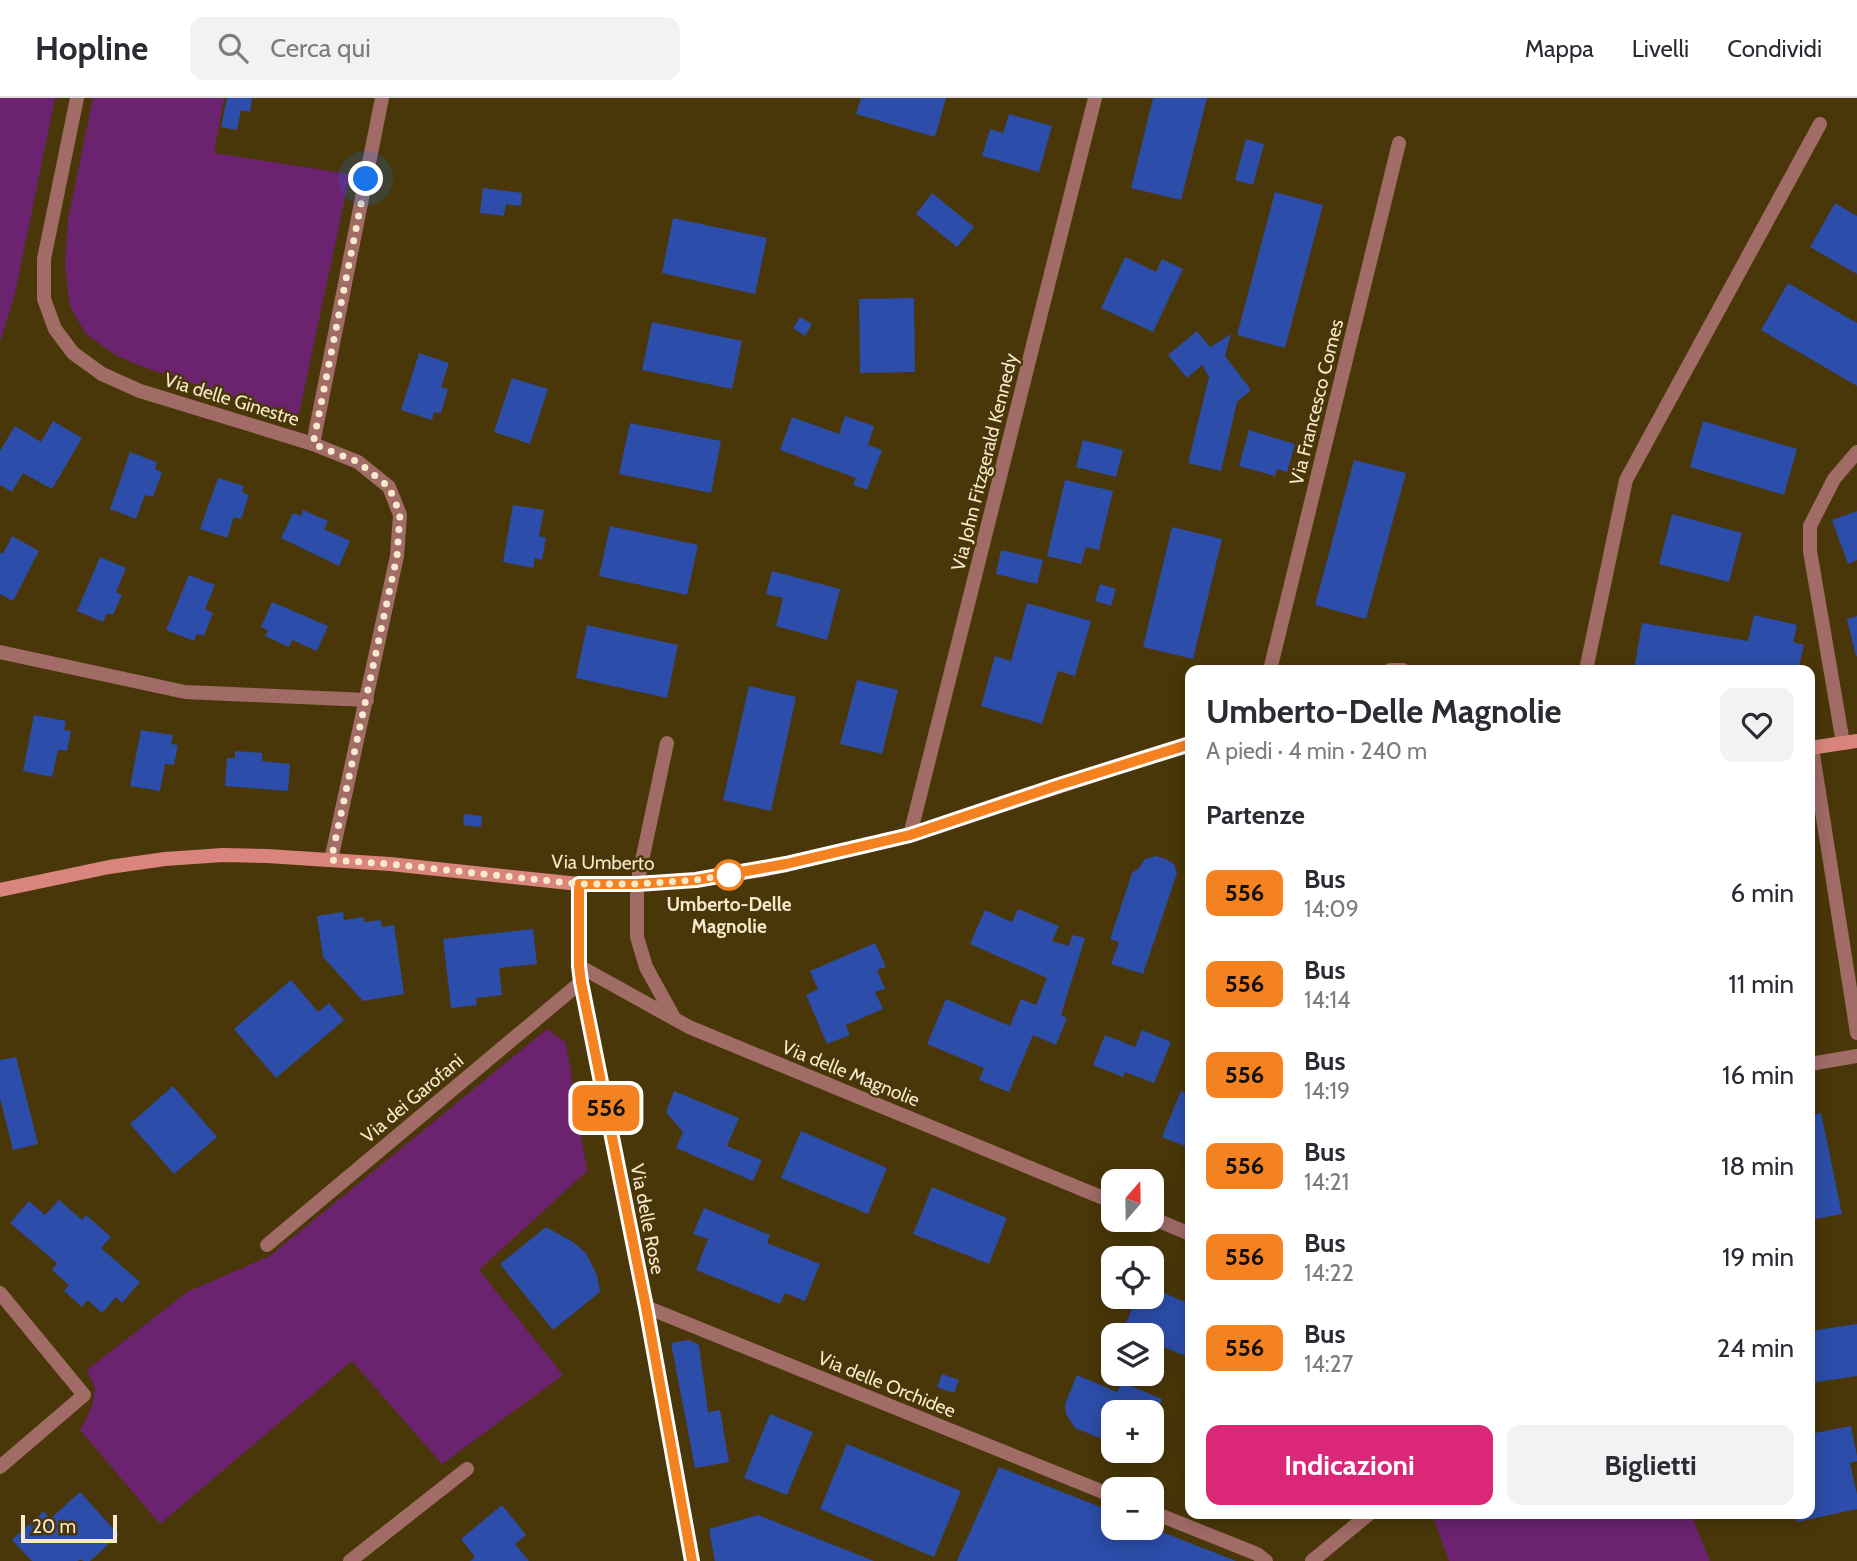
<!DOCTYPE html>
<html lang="it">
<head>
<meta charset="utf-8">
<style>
  body { margin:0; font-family:Cabin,sans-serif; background:#f2f2f3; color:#2b2b33; height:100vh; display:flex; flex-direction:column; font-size:26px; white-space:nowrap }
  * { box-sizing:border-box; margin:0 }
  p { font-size:23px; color:#7c7c81 }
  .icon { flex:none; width:38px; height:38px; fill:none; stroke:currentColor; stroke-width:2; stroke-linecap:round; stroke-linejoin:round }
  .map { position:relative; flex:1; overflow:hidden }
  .panel { position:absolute; left:1185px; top:567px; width:630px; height:854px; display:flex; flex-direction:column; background:#fff; border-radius:14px; box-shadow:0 4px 18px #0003 }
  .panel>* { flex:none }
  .badge { padding:0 14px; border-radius:10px; font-size:24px; line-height:46px }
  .needle { width:46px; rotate:20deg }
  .tools { position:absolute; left:1101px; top:1071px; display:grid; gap:14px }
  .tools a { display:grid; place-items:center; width:63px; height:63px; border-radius:14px; background:#fff; box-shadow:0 4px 18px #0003; font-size:35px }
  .scale { position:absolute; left:21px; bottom:18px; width:96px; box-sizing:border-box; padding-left:7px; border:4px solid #f7e9cc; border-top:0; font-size:19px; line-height:24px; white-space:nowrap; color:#f7e9cc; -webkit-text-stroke:5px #493709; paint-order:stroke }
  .you { position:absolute; width:35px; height:35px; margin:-18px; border:5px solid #fff; border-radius:50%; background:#1a73e8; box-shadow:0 0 0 10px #1a73e833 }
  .map>.badge { position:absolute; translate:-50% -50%; box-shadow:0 0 0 4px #fff }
  h2 { padding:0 21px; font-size:26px; line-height:63px }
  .round { display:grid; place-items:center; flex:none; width:74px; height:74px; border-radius:14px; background:#f2f2f3 }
  .head { display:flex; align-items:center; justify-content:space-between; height:119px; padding:0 21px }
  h1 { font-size:33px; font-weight:700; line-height:52px }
  .button { display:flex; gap:14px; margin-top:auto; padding:14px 21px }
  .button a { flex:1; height:80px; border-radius:14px; background:#db2777; color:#fff; font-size:28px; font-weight:700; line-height:80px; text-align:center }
  .button a+a { background:#f2f2f3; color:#2b2b33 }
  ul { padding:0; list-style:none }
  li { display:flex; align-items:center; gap:21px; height:91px; padding:0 21px }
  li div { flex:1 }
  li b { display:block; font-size:26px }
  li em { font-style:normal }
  li .badge { min-width:77px; font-weight:700; text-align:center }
  header { display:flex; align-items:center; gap:42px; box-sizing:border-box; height:98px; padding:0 35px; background:#fff; border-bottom:2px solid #e1e1e2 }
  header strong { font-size:33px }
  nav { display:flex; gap:38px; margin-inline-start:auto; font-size:24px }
  .search { width:490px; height:63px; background:#f2f2f3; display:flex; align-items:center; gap:18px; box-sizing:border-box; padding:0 24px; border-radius:14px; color:#7c7c81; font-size:26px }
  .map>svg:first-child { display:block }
</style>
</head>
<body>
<header>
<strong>Hopline</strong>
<div class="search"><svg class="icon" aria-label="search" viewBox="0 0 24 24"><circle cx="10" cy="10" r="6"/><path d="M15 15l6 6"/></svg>Cerca qui</div>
<nav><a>Mappa</a><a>Livelli</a><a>Condividi</a></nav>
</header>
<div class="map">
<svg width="1857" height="1463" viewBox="0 0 1857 1463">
  <rect width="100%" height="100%" fill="#493709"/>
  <g fill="#6b236f">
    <polygon points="0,0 55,0 15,196 0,245"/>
    <polygon points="93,0 224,0 214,55 350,76 298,320 146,270 117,258 86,236 70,209 65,167 68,122"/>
    <polygon points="547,931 566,945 587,1073 479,1172 563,1277 442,1366 352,1263 160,1426 80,1332 92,1309 95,1290 87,1272 187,1194 270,1158"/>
    <polygon points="1432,1416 1691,1416 1710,1463 1449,1463"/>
  </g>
  <g fill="#2c4da9">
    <polygon points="227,0 252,0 250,14 241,12 237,32 221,29"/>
    <polygon points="861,0 946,0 935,39 856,16"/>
    <polygon points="1153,0 1207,0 1181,102 1131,90"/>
    <polygon points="1009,16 1052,28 1039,74 982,58 990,31 1003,35"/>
    <polygon points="1246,41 1264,46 1253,87 1235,82"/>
    <polygon points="483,90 522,95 521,108 506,106 504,118 480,115"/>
    <polygon points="1275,94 1323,107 1285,250 1237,237"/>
    <polygon points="932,95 974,129 957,149 916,116"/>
    <polygon points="1835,105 1857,118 1857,176 1810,149"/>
    <polygon points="673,120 767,140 755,196 662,175"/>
    <polygon points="1125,159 1156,174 1162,161 1183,171 1153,234 1101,210"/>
    <polygon points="1788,185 1857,225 1857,288 1761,232"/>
    <polygon points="914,200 915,274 860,275 859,201"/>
    <polygon points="800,219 812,226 805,238 793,230"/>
    <polygon points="652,224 742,243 732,291 642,272"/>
    <polygon points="1197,233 1210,249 1231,236 1225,258 1251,292 1237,304 1221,373 1188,365 1209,279 1202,267 1187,280 1168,257"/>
    <polygon points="419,255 449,265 441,289 448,291 441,315 434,314 432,322 401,312"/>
    <polygon points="512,280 548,291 530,346 494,334"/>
    <polygon points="845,318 874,328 868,347 882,352 867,392 853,387 856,380 780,352 792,319 839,336"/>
    <polygon points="53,323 82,340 52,391 23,375 12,394 0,387 0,353 15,328 41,344"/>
    <polygon points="1703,323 1797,351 1784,397 1690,369"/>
    <polygon points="630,325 721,343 711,395 619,376"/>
    <polygon points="1249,332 1295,346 1287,374 1277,371 1275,378 1239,368"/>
    <polygon points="1083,342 1123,352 1116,379 1076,369"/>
    <polygon points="130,354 157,364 155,371 162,374 153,399 145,397 136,421 110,411"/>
    <polygon points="1354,362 1406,375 1366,521 1315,507"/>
    <polygon points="218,380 244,388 242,394 249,397 241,421 234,419 227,440 200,431"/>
    <polygon points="1065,382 1113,393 1099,452 1086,449 1081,466 1047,458"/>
    <polygon points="513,407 544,412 539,438 546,440 542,462 535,460 533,470 503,464"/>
    <polygon points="303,412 328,423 324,431 350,443 339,468 281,440 293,415 301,418"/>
    <polygon points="1857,413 1857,462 1848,466 1832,422"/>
    <polygon points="1672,416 1742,435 1729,484 1659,466"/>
    <polygon points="610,428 698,447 687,497 599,478"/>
    <polygon points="1172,429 1222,441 1193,561 1143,549"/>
    <polygon points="12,438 39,453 13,503 0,496 0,454 3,456"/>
    <polygon points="1001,452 1043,462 1037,486 996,476"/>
    <polygon points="100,459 126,470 116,494 122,497 113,517 107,515 103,524 77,513"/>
    <polygon points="772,473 840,491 827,542 776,528 783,500 766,496"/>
    <polygon points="189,477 215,487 205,511 213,515 204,538 197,536 194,543 166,532"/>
    <polygon points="1100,486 1116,491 1111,508 1095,503"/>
    <polygon points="272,504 328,528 317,553 292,542 289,549 265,538 268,532 261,529"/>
    <polygon points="1027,505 1091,523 1075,578 1058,573 1042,626 981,608 995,558 1011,563"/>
    <polygon points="1754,517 1797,527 1793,544 1804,547 1798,572 1634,572 1642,525 1748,543"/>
    <polygon points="1857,518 1857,558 1856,558 1847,521"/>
    <polygon points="587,527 678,547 667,600 576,580"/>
    <polygon points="857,582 898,592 882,656 840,646"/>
    <polygon points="749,588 796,599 771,713 723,702"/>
    <polygon points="34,617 66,623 64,632 71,633 67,653 58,652 52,679 23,673"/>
    <polygon points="141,632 173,637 171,646 178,647 174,667 165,666 160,693 130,688"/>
    <polygon points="235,653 262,655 262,663 290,666 288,693 225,688 227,660 235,660"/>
    <polygon points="464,716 482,718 481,729 463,727"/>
    <polygon points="1156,758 1166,761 1174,766 1177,775 1143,876 1111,866 1119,844 1110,841 1132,775 1139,770 1145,761"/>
    <polygon points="1018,811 1059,828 1052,843 1069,848 1072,837 1085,840 1061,917 1067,920 1056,947 1033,937 1009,994 979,982 984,970 927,946 946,901 1010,928 1021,901 1036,907 1047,880 970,846 985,812 1012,824"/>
    <polygon points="343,814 344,822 364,819 365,824 381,822 382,829 394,827 404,896 363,903 323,859 317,818"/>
    <polygon points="533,831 537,866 499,870 502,897 476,900 477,907 451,910 443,841"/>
    <polygon points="875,845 886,869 877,872 885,891 875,894 883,911 846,927 850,937 827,946 806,897 818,891 810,873"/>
    <polygon points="291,882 318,914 329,905 344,922 276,980 234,931"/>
    <polygon points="1142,932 1171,944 1154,985 1125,974 1123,979 1093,967 1105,937 1135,949"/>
    <polygon points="16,959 38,1046 13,1052 0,1000 0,962"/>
    <polygon points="173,988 217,1039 174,1076 130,1026"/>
    <polygon points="674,993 739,1020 727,1048 762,1062 753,1083 676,1050 683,1034 666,1014"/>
    <polygon points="1181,993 1190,997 1190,1050 1162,1039"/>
    <polygon points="1821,1015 1842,1116 1810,1122 1810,1018"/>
    <polygon points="801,1033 887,1070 868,1116 781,1080"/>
    <polygon points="932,1089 1007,1120 989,1166 913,1136"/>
    <polygon points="59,1102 82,1122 86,1117 111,1139 101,1150 140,1184 122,1205 116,1199 102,1215 88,1202 82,1209 64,1193 69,1187 52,1172 57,1165 10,1125 29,1103 45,1117"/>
    <polygon points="704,1110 770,1137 767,1145 820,1166 805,1203 785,1195 780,1206 696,1172 708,1141 693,1136"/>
    <polygon points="546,1129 573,1144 586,1155 597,1177 600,1194 553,1232 500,1166"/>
    <polygon points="1152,1190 1190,1206 1190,1260 1152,1244 1152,1237 1134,1237 1123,1232 1137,1199 1152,1199"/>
    <polygon points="1857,1226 1857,1278 1810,1285 1810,1233"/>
    <polygon points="689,1242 699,1247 708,1314 720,1312 729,1364 695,1370 671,1245"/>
    <polygon points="942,1276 959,1282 954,1295 937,1289"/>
    <polygon points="1077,1277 1117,1294 1121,1284 1162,1301 1152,1327 1152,1314 1113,1314 1113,1340 1107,1337 1105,1342 1075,1330 1066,1316 1065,1306"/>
    <polygon points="770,1316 813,1334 787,1397 744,1380"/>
    <polygon points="1851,1328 1857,1358 1857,1363 1850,1365 1857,1396 1857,1411 1797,1424 1795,1416 1810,1416 1810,1354 1811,1354 1810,1336"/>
    <polygon points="847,1346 961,1393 934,1459 820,1411"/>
    <polygon points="999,1369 1113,1414 1113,1430 1152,1430 1236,1463 957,1463"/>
    <polygon points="80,1394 119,1437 90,1463 83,1463 81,1461 78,1463 32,1463 12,1442 44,1413 50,1421"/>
    <polygon points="502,1407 526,1437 515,1446 529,1463 470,1463 475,1459 461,1441"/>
    <polygon points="758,1417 874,1463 715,1463 709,1431"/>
  </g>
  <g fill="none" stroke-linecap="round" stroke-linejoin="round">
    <g stroke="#a16b66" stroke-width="14">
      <polyline points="313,346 382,0"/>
      <polyline points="1390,572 1403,572"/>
      <polyline points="1586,572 1626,382 1820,26"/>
      <polyline points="1843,645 1810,453 1810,428 1834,381 1857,354"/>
    </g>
    <g stroke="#a16b66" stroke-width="14">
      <polyline points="77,0 44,161 44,201 55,231 73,255 102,276 140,293 313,346 358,364 389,389 400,417 397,458 331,762"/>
      <polyline points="0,554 185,594 367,602"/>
      <polyline points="1270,572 1399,45"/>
      <polyline points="667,645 637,786 637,839 646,869 673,918"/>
      <polyline points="1812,650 1857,935"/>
      <polyline points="910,737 1095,0"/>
      <polyline points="579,868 689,929 1113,1104"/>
      <polyline points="1810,966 1857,958"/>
      <polyline points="1152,1120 1190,1136"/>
      <polyline points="267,1147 581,884"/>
      <polyline points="0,1195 84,1297 0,1369"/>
      <polyline points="646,1209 1113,1398"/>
      <polyline points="1152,1414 1257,1456 1266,1463"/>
      <polyline points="350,1463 467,1371"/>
      <polyline points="1312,1463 1369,1416"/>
    </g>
    <polyline stroke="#a16b66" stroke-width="14" points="579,786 579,868 581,884 646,1209 692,1463"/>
    <g stroke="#d9857e" stroke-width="14">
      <polyline points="1810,650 1857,643"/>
      <polyline points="0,792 109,769 165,761 223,757 267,758 390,766 579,786 637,786 696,782 762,772 910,737 1190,646"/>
    </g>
  </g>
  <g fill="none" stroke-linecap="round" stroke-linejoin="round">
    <g stroke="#fff" stroke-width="16">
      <polyline id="line" points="692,1463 646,1209 581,884 579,868 579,786 637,786 696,782 786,766 910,737 1059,687 1190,646"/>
    </g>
    <use href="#line" stroke="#f58220" stroke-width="10"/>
    <polyline stroke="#f7e9cc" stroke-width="7" stroke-dasharray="0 12.6" points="366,81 313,346 358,364 389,389 400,416 397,458 331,762 390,766 579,786 637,786 696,782 740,775 729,777"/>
  </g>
  <circle fill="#fff" stroke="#f58220" stroke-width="3.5" cx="729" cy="777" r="14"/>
  <g text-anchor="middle" stroke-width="5" stroke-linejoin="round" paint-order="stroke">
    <g font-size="19" fill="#f7e9cc" stroke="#493709">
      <text transform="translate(232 301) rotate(17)" y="7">Via delle Ginestre</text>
      <text transform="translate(1316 304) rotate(-76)" y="7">Via Francesco Comes</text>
      <text transform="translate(984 364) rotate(-76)" y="7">Via John Fitzgerald Kennedy</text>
      <text transform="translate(603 764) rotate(1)" y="7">Via Umberto</text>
      <text transform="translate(851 975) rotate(22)" y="7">Via delle Magnolie</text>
      <text transform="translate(412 1000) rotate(-40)" y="7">Via dei Garofani</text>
      <text transform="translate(648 1121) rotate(79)" y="7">Via delle Rose</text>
      <text transform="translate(887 1286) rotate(22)" y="7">Via delle Orchidee</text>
    </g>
    <g font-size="19" font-weight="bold" fill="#f7e9cc" stroke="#493709">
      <text x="729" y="813">Umberto-Delle<tspan x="729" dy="22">Magnolie</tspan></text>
    </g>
  </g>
</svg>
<div class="tools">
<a><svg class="needle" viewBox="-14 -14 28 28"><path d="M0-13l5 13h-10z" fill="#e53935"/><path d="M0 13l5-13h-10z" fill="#7c7c81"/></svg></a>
<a><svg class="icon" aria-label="locate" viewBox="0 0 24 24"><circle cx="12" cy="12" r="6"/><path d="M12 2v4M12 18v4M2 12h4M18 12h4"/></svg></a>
<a><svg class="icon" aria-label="layers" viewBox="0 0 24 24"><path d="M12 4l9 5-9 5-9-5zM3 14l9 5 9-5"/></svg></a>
<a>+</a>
<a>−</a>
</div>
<div class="scale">20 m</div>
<div class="you" style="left:366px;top:81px"></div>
<b class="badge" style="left:606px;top:1010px;background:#f58220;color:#111">556</b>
<section class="panel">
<div class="head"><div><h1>Umberto-Delle Magnolie</h1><p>A piedi · 4 min · 240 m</p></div><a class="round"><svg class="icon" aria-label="heart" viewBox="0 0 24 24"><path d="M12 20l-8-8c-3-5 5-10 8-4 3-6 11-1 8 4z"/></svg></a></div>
<h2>Partenze</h2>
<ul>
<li><span class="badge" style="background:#f58220;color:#111">556</span><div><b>Bus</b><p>14:09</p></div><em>6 min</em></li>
<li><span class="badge" style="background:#f58220;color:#111">556</span><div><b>Bus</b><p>14:14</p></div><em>11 min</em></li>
<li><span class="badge" style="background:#f58220;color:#111">556</span><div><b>Bus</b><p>14:19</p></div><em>16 min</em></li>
<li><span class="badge" style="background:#f58220;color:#111">556</span><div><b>Bus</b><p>14:21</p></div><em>18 min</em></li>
<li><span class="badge" style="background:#f58220;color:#111">556</span><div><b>Bus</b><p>14:22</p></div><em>19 min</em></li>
<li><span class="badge" style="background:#f58220;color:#111">556</span><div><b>Bus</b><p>14:27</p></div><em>24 min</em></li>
</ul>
<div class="button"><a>Indicazioni</a><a>Biglietti</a></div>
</section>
</div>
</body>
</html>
